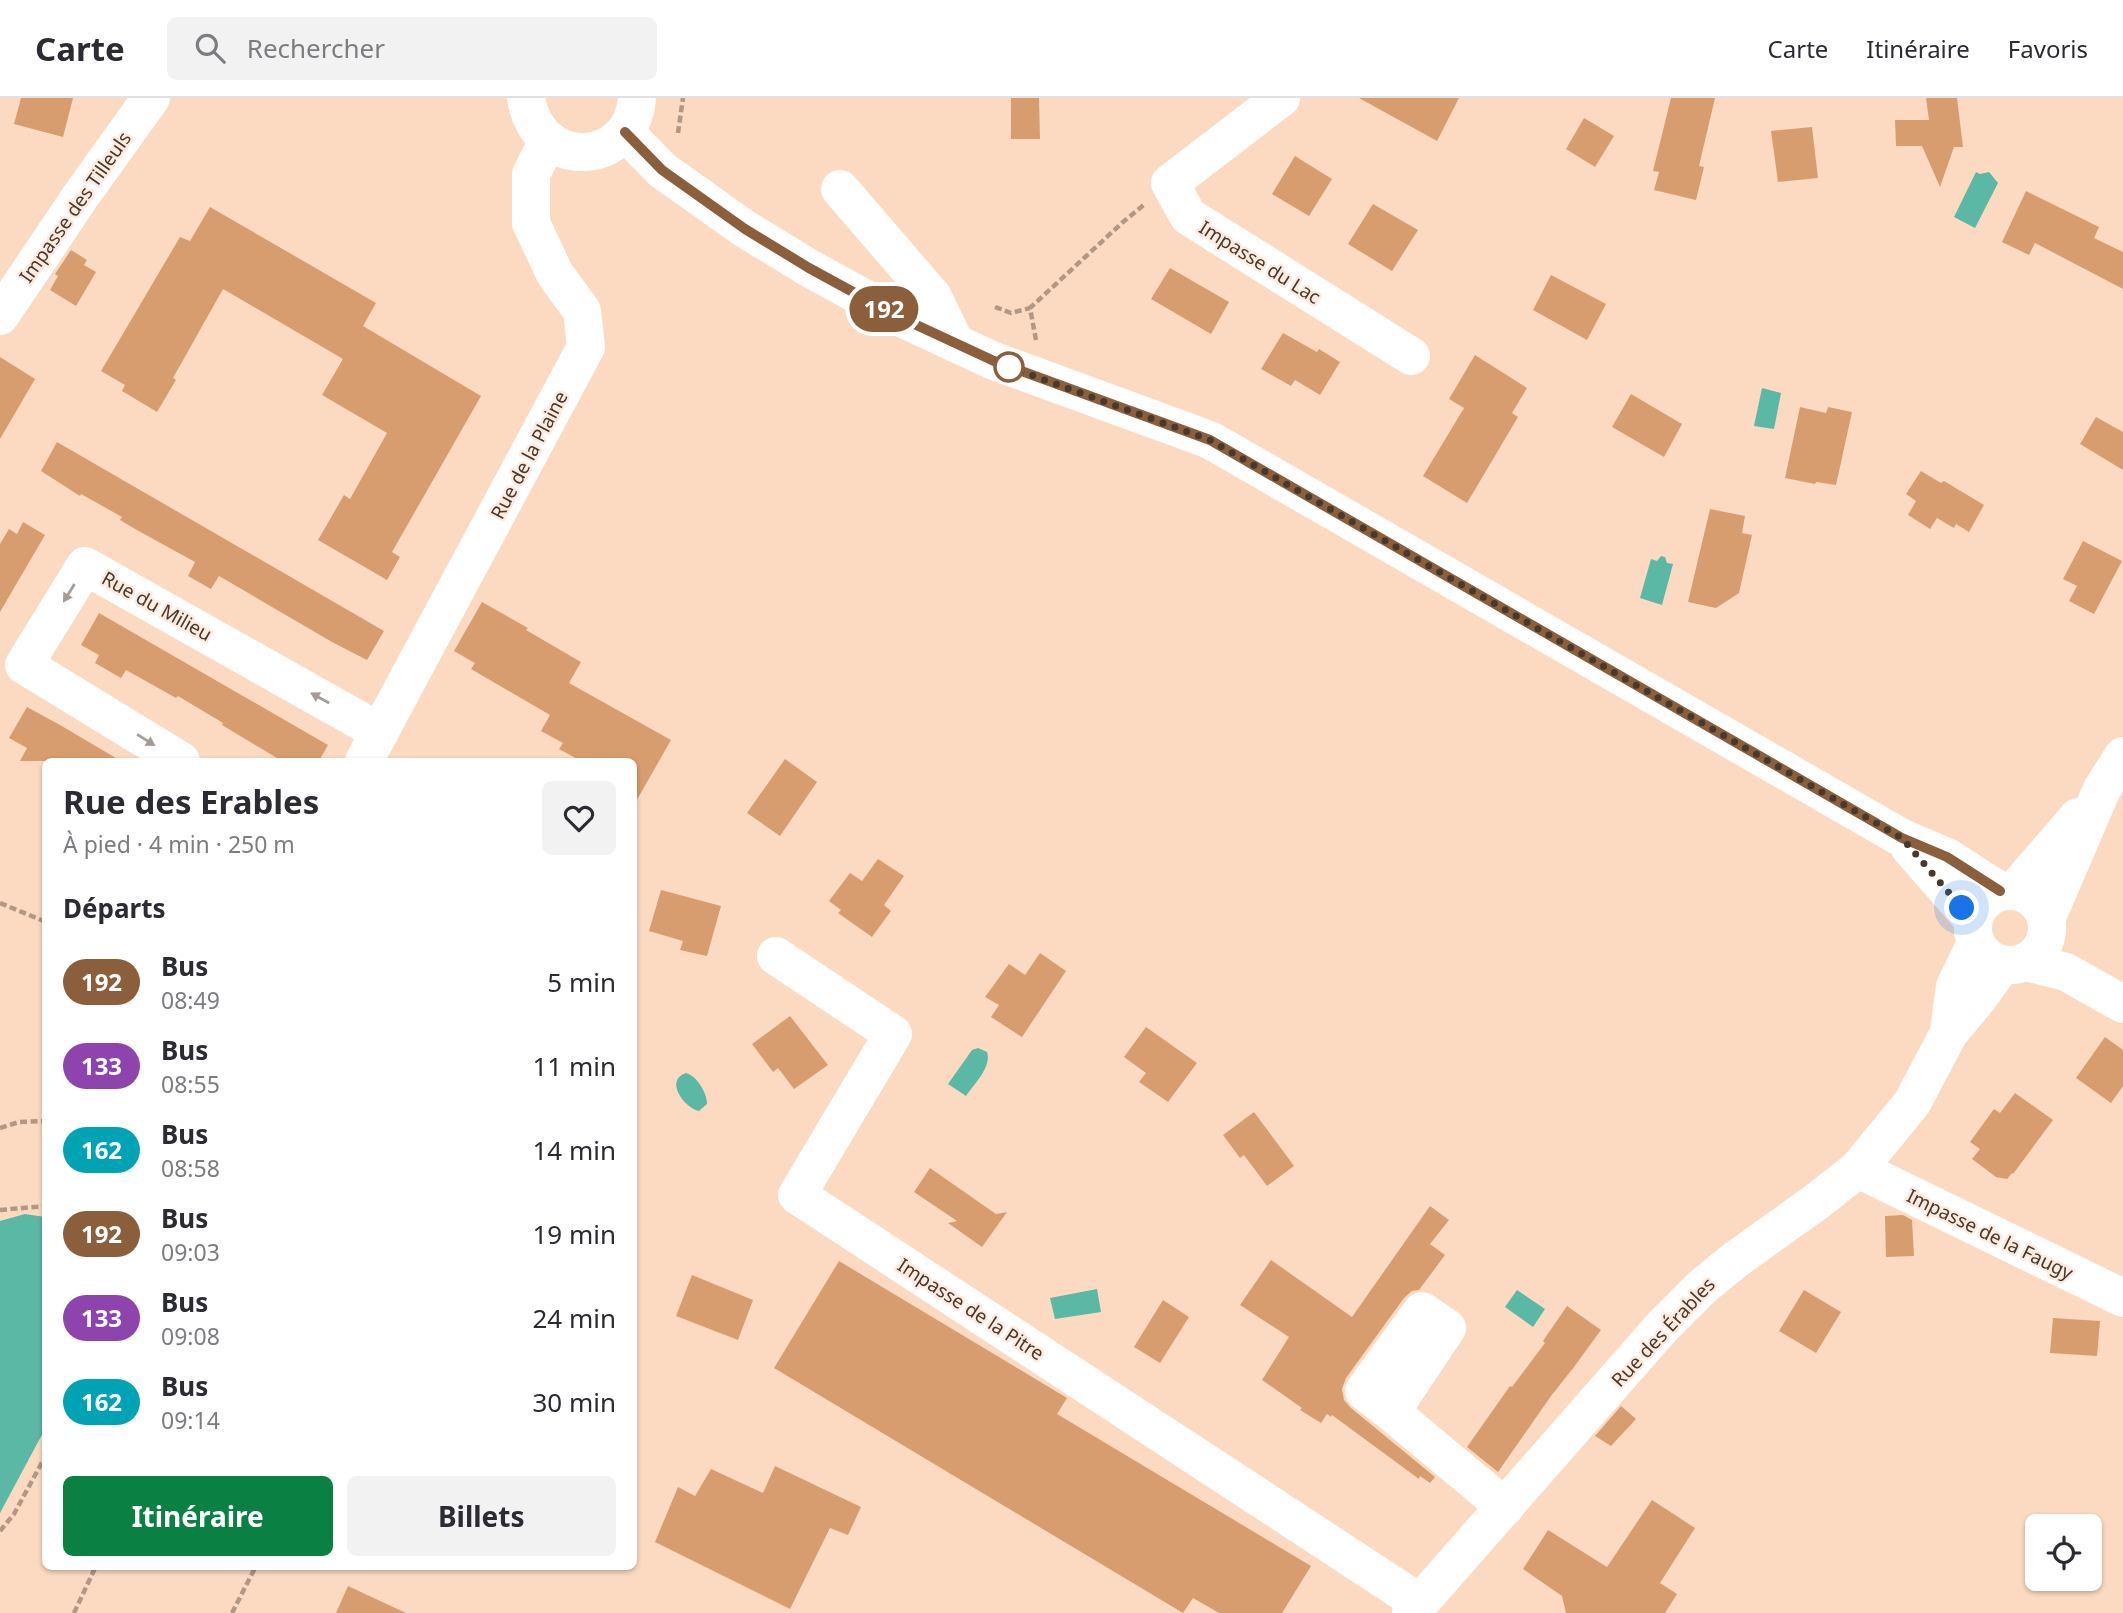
<!DOCTYPE html>
<html lang="fr">
<head>
<meta charset="utf-8">
<style>
  body { margin:0; font-family:"Noto Sans",sans-serif; background:#f2f2f3; color:#2b2b33; height:100vh; display:flex; flex-direction:column; font-size:26px; white-space:nowrap }
  * { box-sizing:border-box; margin:0 }
  p { font-size:23px; color:#7c7c81 }
  .icon { flex:none; width:38px; height:38px; fill:none; stroke:currentColor; stroke-width:2; stroke-linecap:round; stroke-linejoin:round }
  .map { position:relative; flex:1; overflow:hidden }
  .side { position:absolute; left:42px; top:660px; width:595px; height:812px; display:flex; flex-direction:column; background:#fff; border-radius:10px; box-shadow:0 2px 5px #0004 }
  .side>* { flex:none }
  .badge { padding:0 14px; border-radius:23px; font-size:24px; line-height:46px }
  .fabs { position:absolute; left:2025px; top:1416px; display:grid; gap:14px }
  .fabs a { display:grid; place-items:center; width:77px; height:77px; border-radius:10px; background:#fff; box-shadow:0 2px 5px #0004; font-size:35px }
  .you { position:absolute; width:35px; height:35px; margin:-18px; border:5px solid #fff; border-radius:50%; background:#1a73e8; box-shadow:0 0 0 10px #1a73e833 }
  .map>.badge { position:absolute; translate:-50% -50%; box-shadow:0 0 0 4px #fff }
  h2 { padding:0 21px; font-size:26px; line-height:63px }
  .round { display:grid; place-items:center; flex:none; width:74px; height:74px; border-radius:10px; background:#f2f2f3 }
  .summary { display:flex; align-items:center; justify-content:space-between; height:119px; padding:0 21px }
  h1 { font-size:33px; font-weight:700; line-height:52px }
  .button { display:flex; gap:14px; margin-top:auto; padding:14px 21px }
  .button a { flex:1; height:80px; border-radius:10px; background:#0b8043; color:#fff; font-size:28px; font-weight:700; line-height:80px; text-align:center }
  .button a+a { background:#f2f2f3; color:#2b2b33 }
  ul { padding:0; list-style:none }
  li { display:flex; align-items:center; gap:21px; height:84px; padding:0 21px }
  li div { flex:1 }
  li b { display:block; font-size:26px }
  li em { font-style:normal }
  li .badge { min-width:77px; font-weight:700; text-align:center }
  header { display:flex; align-items:center; gap:42px; box-sizing:border-box; height:98px; padding:0 35px; background:#fff; border-bottom:2px solid #e1e1e2 }
  header strong { font-size:33px }
  nav { display:flex; gap:38px; margin-inline-start:auto; font-size:24px }
  .search { width:490px; height:63px; background:#f2f2f3; display:flex; align-items:center; gap:18px; box-sizing:border-box; padding:0 24px; border-radius:10px; color:#7c7c81; font-size:26px }
  .map>svg:first-child { display:block }
</style>
</head>
<body>
<header>
<strong>Carte</strong>
<div class="search"><svg class="icon" aria-label="search" viewBox="0 0 24 24"><circle cx="10" cy="10" r="6"/><path d="M15 15l6 6"/></svg>Rechercher</div>
<nav><a>Carte</a><a>Itinéraire</a><a>Favoris</a></nav>
</header>
<div class="map">
<svg width="2123" height="1515" viewBox="0 0 2123 1515">
  <rect width="100%" height="100%" fill="#fcdac1"/>
  <g fill="#5ab8a5">
    <polygon points="1976,74 1980,76 1989,74 1998,85 1975,130 1954,119"/>
    <polygon points="1762,290 1781,295 1774,331 1754,328"/>
    <polygon points="1661,458 1665,459 1667,465 1673,466 1662,507 1640,500 1651,461 1657,463"/>
    <path d="M 978,950 L 987,954 C 992,969 974,986 966,998 L 948,986 L 972,952 Z"/>
    <path d="M 686,975 C 697,978 707,995 707,1006 L 699,1013 C 684,1010 664,982 686,975 Z"/>
    <polygon points="25,1116 45,1119 45,1331 0,1415 0,1123"/>
    <polygon points="1097,1191 1101,1214 1055,1221 1050,1200"/>
    <polygon points="1517,1192 1545,1211 1533,1229 1505,1209"/>
  </g>
  <g fill="#d89d6e">
    <polygon points="21,0 73,0 63,39 14,26"/>
    <polygon points="1011,0 1039,0 1040,41 1011,41"/>
    <polygon points="1359,0 1459,0 1437,43"/>
    <polygon points="1671,0 1715,0 1699,68 1704,69 1696,102 1654,92 1659,74 1653,73"/>
    <polygon points="1926,0 1957,0 1963,49 1954,49 1940,89 1922,48 1896,48 1895,22 1929,22"/>
    <polygon points="1584,20 1614,38 1595,69 1566,51"/>
    <polygon points="1812,29 1818,80 1778,84 1771,33"/>
    <polygon points="1295,58 1332,81 1309,118 1272,96"/>
    <polygon points="2026,93 2099,129 2094,140 2123,154 2123,191 2035,145 2029,157 2002,144"/>
    <polygon points="1373,106 1418,132 1392,173 1348,146"/>
    <polygon points="210,109 376,205 363,228 481,298 392,454 400,459 387,482 318,442 344,397 350,401 387,335 322,297 343,261 223,191 173,280 176,282 157,314 122,293 125,287 101,273 180,139 190,143"/>
    <polygon points="71,152 87,162 84,167 96,174 76,208 50,192 58,178 55,176"/>
    <polygon points="1170,170 1229,204 1211,236 1151,201"/>
    <polygon points="1551,177 1606,206 1587,242 1533,212"/>
    <polygon points="1283,235 1317,254 1319,251 1340,264 1320,297 1295,282 1291,288 1261,271"/>
    <polygon points="1475,257 1527,290 1512,315 1518,319 1467,405 1423,378 1464,310 1449,301"/>
    <polygon points="0,259 35,281 0,341"/>
    <polygon points="1631,296 1682,326 1664,359 1612,329"/>
    <polygon points="1800,309 1826,315 1828,309 1852,314 1836,387 1816,384 1815,386 1785,380"/>
    <polygon points="2096,319 2123,334 2123,372 2080,346"/>
    <polygon points="57,344 384,533 367,562 332,544 219,478 211,491 188,478 195,464 135,431 120,422 122,419 81,396 80,398 41,373"/>
    <polygon points="1921,373 1941,385 1944,383 1984,407 1969,434 1956,426 1954,430 1937,420 1930,431 1908,417 1916,403 1906,396"/>
    <polygon points="1710,411 1745,418 1742,435 1752,437 1739,495 1716,510 1688,504"/>
    <polygon points="23,424 45,437 0,514 0,446 9,431 17,436"/>
    <polygon points="2083,443 2122,463 2094,516 2069,503 2077,488 2063,481"/>
    <polygon points="482,504 528,530 526,532 581,564 569,585 671,642 634,707 634,663 581,663 559,651 563,645 541,633 550,617 471,571 475,565 454,553"/>
    <polygon points="99,515 328,647 319,663 282,663 222,627 223,625 178,598 176,600 126,572 121,580 95,565 99,557 81,547"/>
    <polygon points="27,609 60,627 121,663 20,663 27,650 9,640"/>
    <polygon points="785,661 817,684 780,738 747,715"/>
    <polygon points="878,761 904,778 884,807 891,813 872,839 838,815 841,812 829,803 850,775 862,783"/>
    <polygon points="661,792 721,808 707,858 680,852 683,843 649,833"/>
    <polygon points="1040,855 1066,873 1022,939 991,919 999,907 985,899 1009,866 1025,877"/>
    <polygon points="790,918 828,967 794,991 778,970 773,974 752,946"/>
    <polygon points="1146,929 1197,965 1168,1004 1139,984 1146,975 1124,959"/>
    <polygon points="2105,939 2123,952 2123,988 2111,1005 2076,980"/>
    <polygon points="2015,995 2053,1022 2013,1076 2012,1075 2007,1081 1996,1079 1972,1061 1980,1051 1970,1044 1994,1011 2000,1015"/>
    <polygon points="1254,1014 1294,1068 1267,1088 1244,1057 1240,1060 1223,1037"/>
    <polygon points="930,1070 996,1116 1007,1114 982,1149 948,1125 957,1123 914,1094"/>
    <polygon points="1430,1108 1449,1122 1430,1146 1445,1157 1419,1192 1412,1193 1404,1200 1346,1280 1342,1291 1344,1302 1351,1310 1435,1379 1430,1385 1420,1378 1419,1381 1332,1317 1331,1319 1327,1316 1321,1325 1300,1312 1302,1310 1262,1282 1289,1239 1240,1207 1271,1162 1352,1219"/>
    <polygon points="1903,1117 1912,1122 1914,1158 1886,1159 1885,1118"/>
    <polygon points="839,1163 1067,1300 1057,1316 1311,1468 1282,1515 1219,1515 1193,1500 1183,1515 774,1270"/>
    <polygon points="692,1177 753,1202 738,1242 676,1218"/>
    <polygon points="1804,1192 1841,1214 1816,1255 1779,1233"/>
    <polygon points="1163,1202 1189,1219 1160,1265 1134,1249"/>
    <polygon points="1567,1208 1601,1232 1574,1269 1551,1298 1498,1374 1467,1349 1510,1288 1512,1289 1545,1245 1543,1243"/>
    <polygon points="2053,1220 2100,1223 2097,1258 2050,1255"/>
    <polygon points="1621,1308 1636,1321 1611,1348 1595,1338"/>
    <polygon points="775,1368 861,1409 848,1437 830,1430 790,1511 655,1444 678,1389 695,1398 711,1371 763,1395"/>
    <polygon points="1652,1402 1695,1430 1660,1485 1677,1496 1665,1515 1566,1515 1562,1498 1523,1471 1548,1432 1607,1469"/>
    <polygon points="348,1488 406,1515 336,1515"/>
  </g>
  <g fill="none" stroke-linecap="round" stroke-linejoin="round">
    <g stroke="#b29884" stroke-width="4.5" stroke-dasharray="7 3.5" stroke-linecap="butt">
      <polyline points="678,35 683,0"/>
      <polyline points="995,209 1011,215 1030,210"/>
      <polyline points="1036,242 1030,210 1123,124 1145,106"/>
      <polyline points="0,805 46,824"/>
      <polyline points="0,1030 19,1024 46,1023"/>
      <polyline points="0,1112 46,1108"/>
      <polyline points="0,1433 14,1416 46,1357"/>
      <polyline points="74,1515 96,1468"/>
      <polyline points="232,1515 256,1468"/>
    </g>
    <g stroke="#fff" stroke-width="38">
      <polyline points="1281,0 1170,85 1188,118 1411,258"/>
      <polyline points="625,34 662,72 745,131 809,170 897,218 994,263 1210,342 1902,740 1947,759 2000,793"/>
      <polyline points="840,91 933,199 955,245"/>
      <polyline points="0,218 80,99 151,0"/>
      <polyline points="181,663 24,567 85,468 380,634"/>
      <polyline points="364,663 586,249 582,213 555,176 531,125 531,76 548,43"/>
      <polyline points="1910,750 1973,822"/>
      <polyline points="2015,792 2078,719"/>
      <circle cx="2010" cy="830" r="37"/>
      <polyline points="2047,819 2102,691 2123,658"/>
      <polyline points="776,858 893,936 797,1097 1420,1505"/>
      <polyline points="2026,864 2066,874 2123,906"/>
      <polyline points="1949,933 1955,888 1976,845"/>
      <polyline points="1858,1071 2123,1200"/>
      <polyline points="1391,1314 1364,1293 1422,1213 1447,1230 1391,1314 1505,1409"/>
      <polyline points="1411,1515 1662,1229 1702,1189 1735,1162 1816,1104 1858,1071 1912,1005 1949,935 1979,899 2002,867"/>
    </g>
    <path stroke="#fff" stroke-width="38" d="M 526,0 C 538,75 632,69 637,0"/>
  </g>
  <defs><path id="oneway-solid" d="M-6-.8H1V-3.2L6.5 0L1 3.2V.8H-6Z" transform="scale(1.75)"/></defs>
  <g fill="#a49c96">
    <use href="#oneway-solid" transform="translate(69 495) rotate(122)"/>
    <use href="#oneway-solid" transform="translate(320 600) rotate(-151)"/>
    <use href="#oneway-solid" transform="translate(146 642) rotate(32)"/>
  </g>
  <g fill="none" stroke-linecap="round" stroke-linejoin="round">
    <g stroke="#fff" stroke-width="16">
      <polyline id="line" points="625,34 662,72 745,131 809,170 897,218 994,263 1210,342 1902,740 1947,759 2000,793"/>
    </g>
    <use href="#line" stroke="#8b5e3c" stroke-width="10"/>
    <polyline stroke="#49392c" stroke-width="7" stroke-dasharray="0 12.6" points="1009,269 1210,342 1902,740 1962,810"/>
  </g>
  <circle fill="#fff" stroke="#8b5e3c" stroke-width="3.5" cx="1009" cy="269" r="14"/>
  <g text-anchor="middle" stroke-width="5" stroke-linejoin="round" paint-order="stroke">
    <g font-size="19" fill="#49392c" stroke="#fdebdf">
      <text transform="translate(75 109) rotate(-55)" y="7">Impasse des Tilleuls</text>
      <text transform="translate(1260 164) rotate(32)" y="7">Impasse du Lac</text>
      <text transform="translate(529 357) rotate(-62)" y="7">Rue de la Plaine</text>
      <text transform="translate(157 508) rotate(29)" y="7">Rue du Milieu</text>
      <text transform="translate(1990 1136) rotate(26)" y="7">Impasse de la Faugy</text>
      <text transform="translate(971 1211) rotate(33)" y="7">Impasse de la Pitre</text>
      <text transform="translate(1663 1234) rotate(-47)" y="7">Rue des Érables</text>
    </g>
  </g>
</svg>
<div class="fabs">
<a><svg class="icon" aria-label="locate" viewBox="0 0 24 24"><circle cx="12" cy="12" r="6"/><path d="M12 2v4M12 18v4M2 12h4M18 12h4"/></svg></a>
</div>
<div class="you" style="left:1962px;top:810px"></div>
<b class="badge" style="left:884px;top:211px;background:#8b5e3c;color:#fff">192</b>
<section class="side">
<div class="summary"><div><h1>Rue des Erables</h1><p>À pied · 4 min · 250 m</p></div><a class="round"><svg class="icon" aria-label="heart" viewBox="0 0 24 24"><path d="M12 20l-8-8c-3-5 5-10 8-4 3-6 11-1 8 4z"/></svg></a></div>
<h2>Départs</h2>
<ul>
<li><span class="badge" style="background:#8b5e3c;color:#fff">192</span><div><b>Bus</b><p>08:49</p></div><em>5 min</em></li>
<li><span class="badge" style="background:#8e44ad;color:#fff">133</span><div><b>Bus</b><p>08:55</p></div><em>11 min</em></li>
<li><span class="badge" style="background:#00a3b4;color:#fff">162</span><div><b>Bus</b><p>08:58</p></div><em>14 min</em></li>
<li><span class="badge" style="background:#8b5e3c;color:#fff">192</span><div><b>Bus</b><p>09:03</p></div><em>19 min</em></li>
<li><span class="badge" style="background:#8e44ad;color:#fff">133</span><div><b>Bus</b><p>09:08</p></div><em>24 min</em></li>
<li><span class="badge" style="background:#00a3b4;color:#fff">162</span><div><b>Bus</b><p>09:14</p></div><em>30 min</em></li>
</ul>
<div class="button"><a>Itinéraire</a><a>Billets</a></div>
</section>
</div>
</body>
</html>
